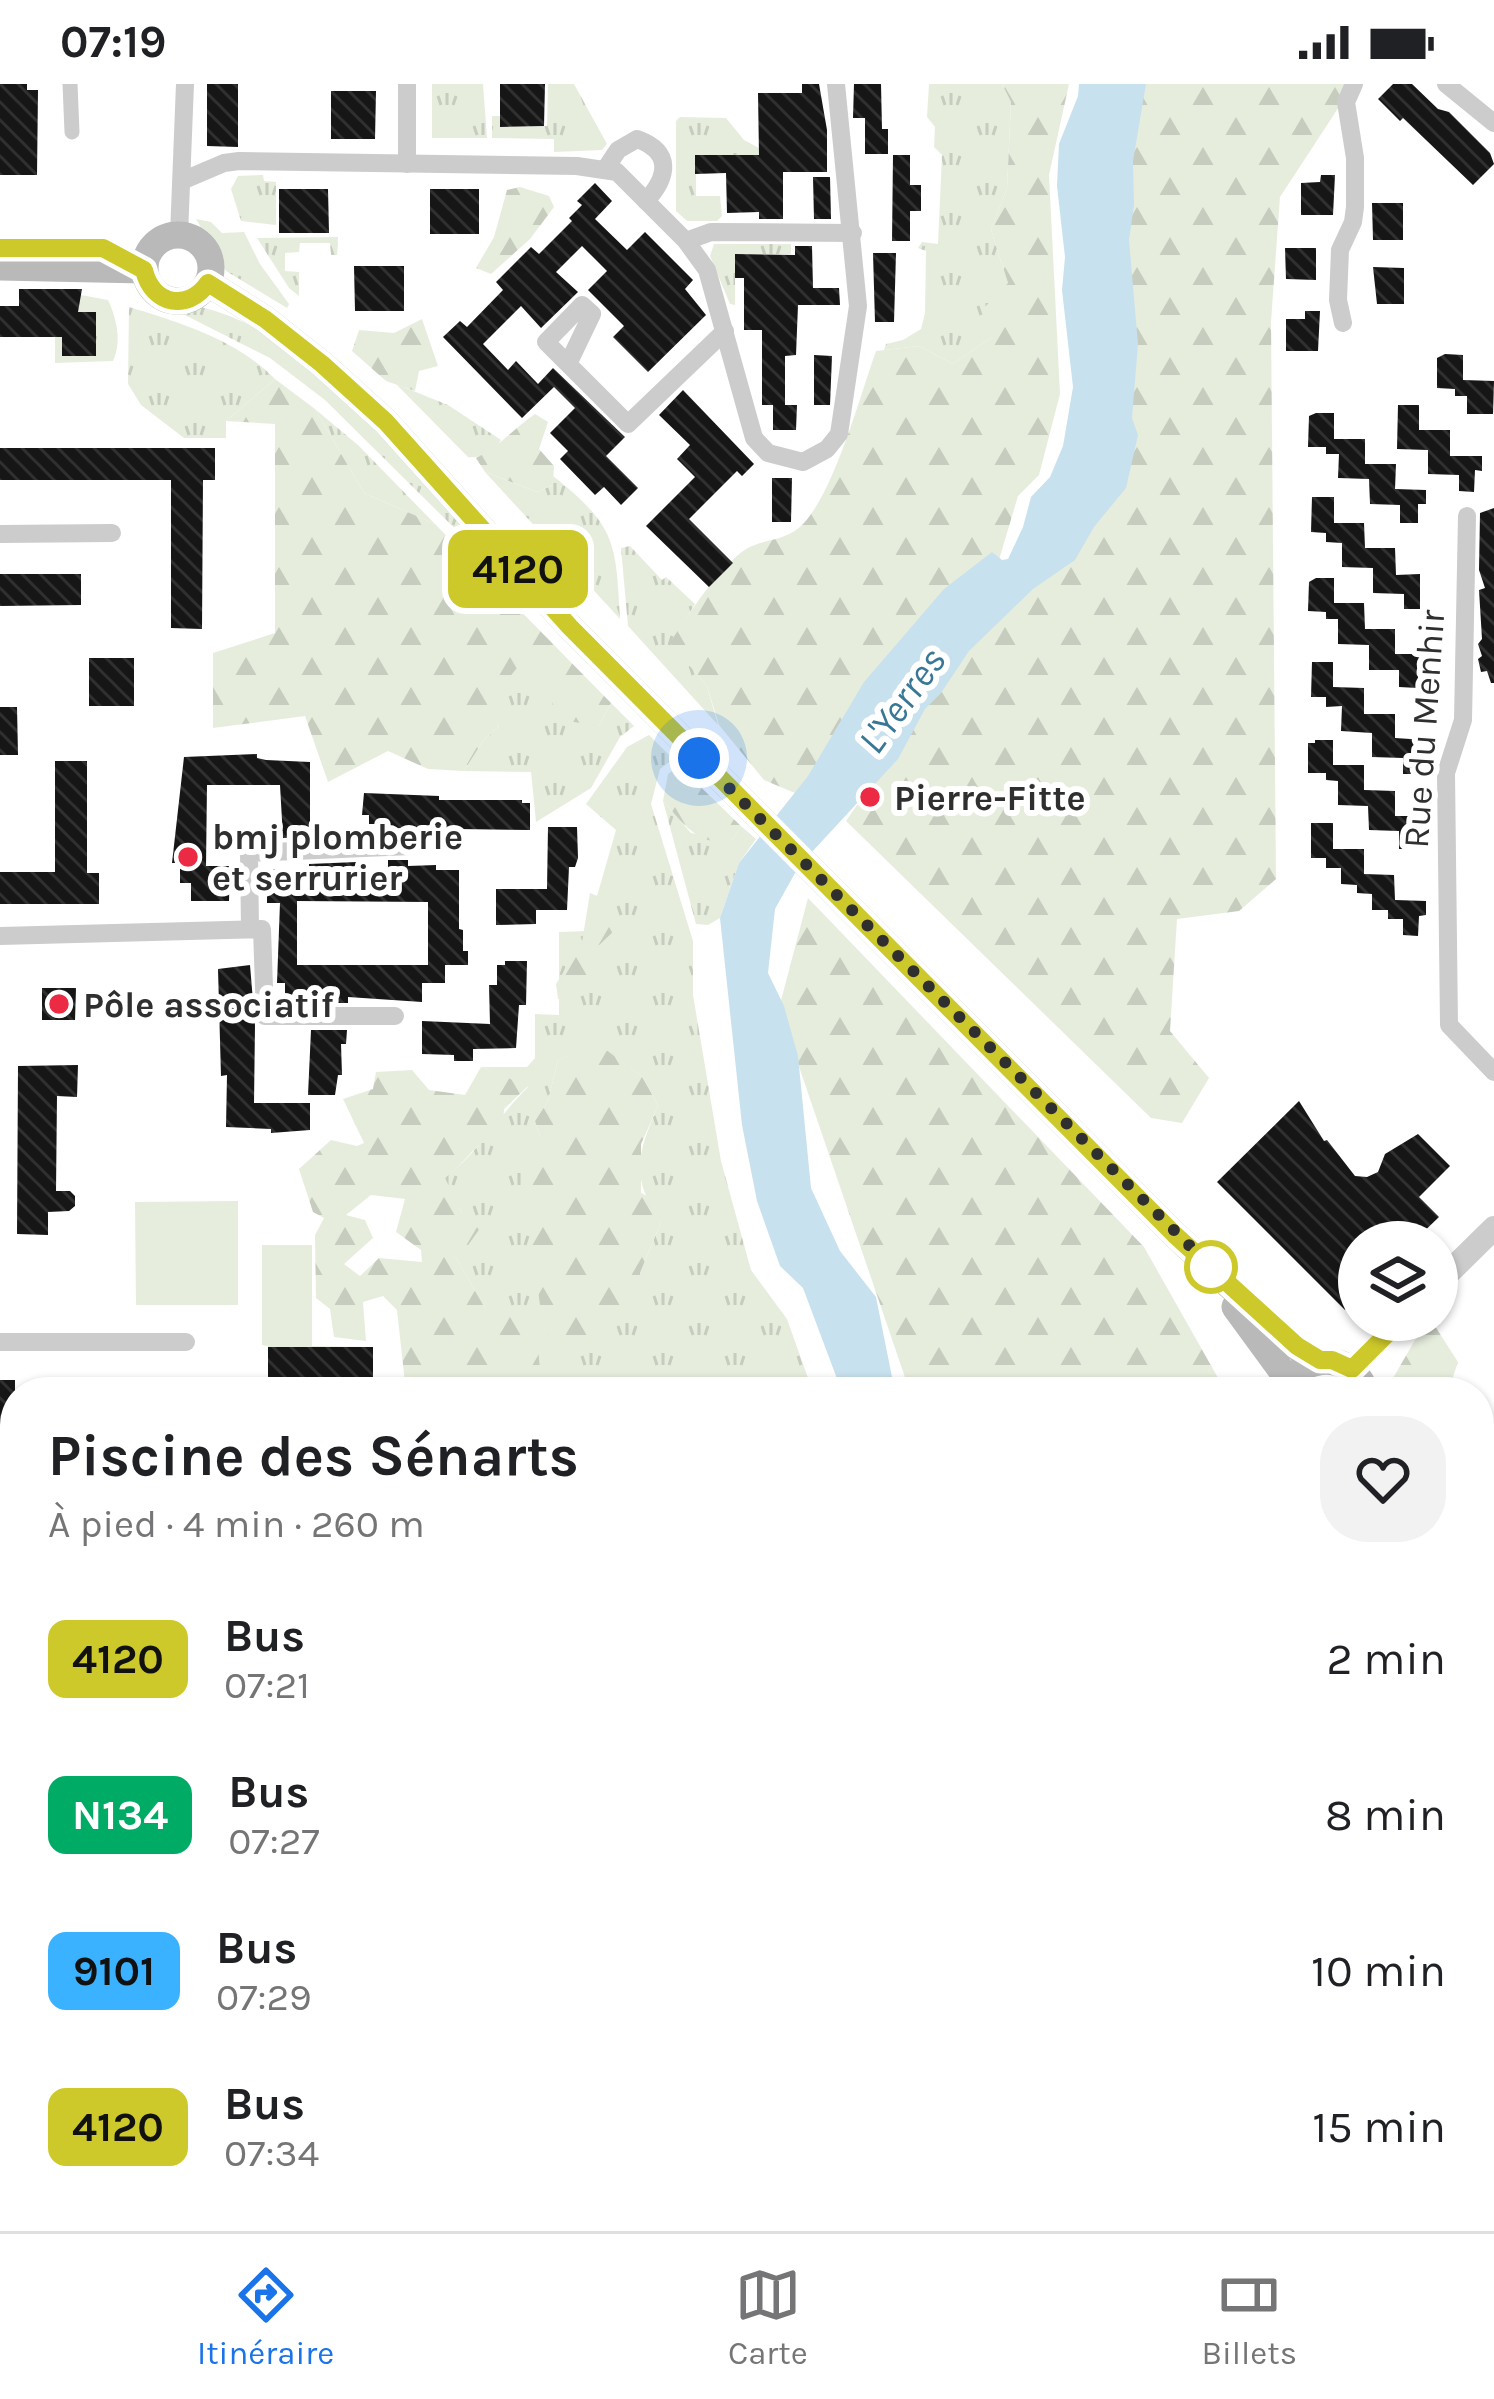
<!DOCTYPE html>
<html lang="fr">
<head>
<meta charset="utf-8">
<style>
  body { margin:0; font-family:Karla,sans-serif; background:#f2f2f2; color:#202124; height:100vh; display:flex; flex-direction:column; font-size:45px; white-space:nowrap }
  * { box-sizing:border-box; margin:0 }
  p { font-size:39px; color:#757577 }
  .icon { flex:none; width:66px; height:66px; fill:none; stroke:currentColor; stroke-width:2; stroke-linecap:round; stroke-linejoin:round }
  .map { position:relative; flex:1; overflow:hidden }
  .details { position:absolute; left:0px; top:1293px; width:1494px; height:855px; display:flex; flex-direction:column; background:#fff; border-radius:48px 48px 0 0; box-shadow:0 3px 9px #0004 }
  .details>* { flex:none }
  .badge { padding:0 24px; border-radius:18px; font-size:42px; line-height:78px }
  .buttons { position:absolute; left:1338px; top:1137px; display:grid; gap:24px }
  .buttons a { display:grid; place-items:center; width:120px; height:120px; border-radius:50%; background:#fff; box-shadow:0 3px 9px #0004; font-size:60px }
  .you { position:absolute; width:60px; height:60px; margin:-30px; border:9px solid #fff; border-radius:50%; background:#1a73e8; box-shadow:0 0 0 18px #1a73e833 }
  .map>.badge { position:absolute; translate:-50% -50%; box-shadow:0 0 0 6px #fff }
  .round { display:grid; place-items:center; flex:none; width:126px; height:126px; border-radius:48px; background:#f2f2f2 }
  .headline { display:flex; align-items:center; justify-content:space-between; height:204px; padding:0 48px }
  h1 { font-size:57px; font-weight:700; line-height:90px }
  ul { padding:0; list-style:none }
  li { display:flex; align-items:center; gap:36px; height:156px; padding:0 48px }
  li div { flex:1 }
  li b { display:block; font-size:45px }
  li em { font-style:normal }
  li .badge { min-width:132px; font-weight:700; text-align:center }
  .status { display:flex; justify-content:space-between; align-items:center; height:84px; padding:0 60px; background:#fff; direction:ltr }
  .status svg { height:33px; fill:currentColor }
  .menu { display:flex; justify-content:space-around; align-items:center; height:168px; border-top:3px solid #e0e0e0; background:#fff; font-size:33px; color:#757577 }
  .menu a { display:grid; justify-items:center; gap:6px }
  .menu .selected { color:#1a73e8 }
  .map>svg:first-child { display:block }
</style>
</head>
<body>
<div class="status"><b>07:19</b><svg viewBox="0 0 49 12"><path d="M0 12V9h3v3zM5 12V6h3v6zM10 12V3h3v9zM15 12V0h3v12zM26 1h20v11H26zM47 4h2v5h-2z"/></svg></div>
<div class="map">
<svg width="1494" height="2147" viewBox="0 0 1494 2147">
  <defs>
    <pattern id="grass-tufts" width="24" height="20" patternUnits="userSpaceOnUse" patternTransform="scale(3)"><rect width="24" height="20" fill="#e6eddd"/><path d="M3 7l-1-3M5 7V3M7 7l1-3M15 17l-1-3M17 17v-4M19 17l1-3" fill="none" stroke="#c6ccbe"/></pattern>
    <pattern id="forest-firs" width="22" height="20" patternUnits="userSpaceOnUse" patternTransform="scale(3)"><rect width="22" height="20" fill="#e6eddd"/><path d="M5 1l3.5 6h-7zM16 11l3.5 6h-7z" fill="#c6ccbe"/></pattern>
    <pattern id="building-back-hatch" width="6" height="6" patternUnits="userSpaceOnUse" patternTransform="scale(3)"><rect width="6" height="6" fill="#161616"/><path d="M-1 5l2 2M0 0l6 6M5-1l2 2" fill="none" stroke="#303030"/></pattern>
  </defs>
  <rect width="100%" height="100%" fill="#fff"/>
  <g fill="url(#grass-tufts)" fill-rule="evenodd">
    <polygon points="432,0 483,0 487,54 432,54"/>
    <polygon points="548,0 574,0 607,60 602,66 554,68 554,55 492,54 492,32 500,32 500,43 547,42"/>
    <polygon points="929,0 1002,0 1011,18 1007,104 991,146 1008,199 992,253 953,280 919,262 884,266 886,260 903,256 921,245 925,229 926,167 918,164 922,158 938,160 942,71 934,63 935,43 927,33"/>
    <polygon points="680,33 726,34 744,56 759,64 827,64 782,71 696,71 696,112 720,112 722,132 717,137 687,137 676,127 676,37"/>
    <polygon points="263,91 264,97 276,98 276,141 241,137 231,105 238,92"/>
    <polygon points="196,135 211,138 222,149 244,148 260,180 289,220 287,224 226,187"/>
    <polygon points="338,153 337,171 331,171 330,159 300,159 299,168 285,169 285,187 299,188 299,212 289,204 257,154"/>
    <polygon points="714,160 791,160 791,170 735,170 735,221 730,220 710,172"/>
    <path d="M 65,208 L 108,216 C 117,235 122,258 113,277 L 55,279 L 55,250 L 62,250 L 62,272 L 96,229 L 63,228 Z"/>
    <path d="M 129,223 C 179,238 239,257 275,295 L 226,337 L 226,354 L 184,354 L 141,321 L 128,300 Z"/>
    <path d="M 201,223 C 310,250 384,355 456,435 C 477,458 509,485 522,511 L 325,316 L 270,274 L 171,224 Z"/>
    <path d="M 396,300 L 448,321 L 501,356 C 495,367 481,375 468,373 Z"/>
    <polygon points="315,325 359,362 435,440 364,409"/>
    <path d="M 485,388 L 537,408 L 553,401 L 553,392 C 616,442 616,458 620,535 Z"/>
    <polygon points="630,462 662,496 666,493 695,520 671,559 707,602 718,641 628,542 621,464"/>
    <polygon points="521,578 599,642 611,619 634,642 620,653 591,704 536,738 531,688 464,687 483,657 499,642 486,621"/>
    <path d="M 649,651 L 673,675 L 660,685 L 651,720 L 693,857 L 693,911 L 721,1077 L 751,1186 L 787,1235 L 813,1308 L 542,1308 L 540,1298 L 485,1224 L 456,1174 L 445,1169 L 462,1129 L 444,1094 C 478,1070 498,1032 528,1003 L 481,983 L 527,983 L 535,974 L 535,930 L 559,931 L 559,848 L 587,847 L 616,746 L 586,720 L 627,663 ZM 598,961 L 643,993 L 658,1022 C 637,1070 630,1094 661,1138 L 640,1189 L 540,1053 L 535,1037 L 548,1017 L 558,976 Z"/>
    <polygon points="663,717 691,749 732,756 741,742 756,755 739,779 720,834 708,841 696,840"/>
  </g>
  <g fill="url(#forest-firs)" fill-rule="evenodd">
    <path d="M 1002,0 L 1069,0 L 1049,91 L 1060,310 L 1039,391 L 1018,412 L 996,486 L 802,712 L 764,696 L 719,641 L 707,602 L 670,559 C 687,532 720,482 746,465 C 764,454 787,458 804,439 C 835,405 860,312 876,267 L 919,262 L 953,280 L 992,253 L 983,225 L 1008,199 L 991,146 L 1007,104 L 1011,18 Z"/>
    <polygon points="1134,0 1354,0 1280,113 1271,238 1276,795 1239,827 1177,835 1170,947 1209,994 1182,1039 1151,1034 846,737 977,546 1073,453 1120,87"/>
    <polygon points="520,103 549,112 554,123 530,155 491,190 476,184 494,153 507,106"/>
    <polygon points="422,235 438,282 419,287 415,307 386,297 352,267 359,246 394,249"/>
    <polygon points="275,295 315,325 364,409 435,440 611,619 599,642 556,635 548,601 521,579 487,621 499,642 483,657 464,687 428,685 388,667 328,698 305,632 213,644 213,569 275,549 275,340 226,337"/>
    <path d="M 535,330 L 548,338 L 539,365 L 554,382 L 553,401 L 537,408 L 485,388 L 476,374 C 499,363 513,345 535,330 Z"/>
    <path d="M 679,682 L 741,742 L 732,756 C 700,765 682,738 663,717 L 668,690 Z"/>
    <polygon points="590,809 610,817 616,845 596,864 606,880 589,896 576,900 570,914 558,915 556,900 582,858"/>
    <polygon points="808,814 1144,1163 1226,1308 910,1308 779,924"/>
    <path d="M 598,960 L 643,993 L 658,1022 L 641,1060 L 641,1109 L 657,1117 L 661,1138 L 640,1189 L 639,1226 L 624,1228 C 602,1255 577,1256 544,1251 L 520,1072 L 540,1053 L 535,1037 L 548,1017 L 558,976 Z"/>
    <path d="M 481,983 L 528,1002 L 504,1025 L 503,1048 C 475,1056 469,1076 445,1094 L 462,1129 L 481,1143 L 466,1164 L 448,1164 L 446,1168 L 456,1174 L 485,1224 L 514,1227 L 537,1253 L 542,1308 L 406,1308 L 397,1226 L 383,1212 L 363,1218 L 366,1257 L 334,1253 L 330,1225 L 316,1214 L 315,1151 L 324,1134 L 313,1128 L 299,1085 L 331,1056 L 357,1062 L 364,1059 L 343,1015 L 373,1005 L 376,988 L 412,986 L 429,1006 L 465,1011 ZM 371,1111 L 405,1115 L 396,1148 L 421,1166 L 422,1178 L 379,1174 L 360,1192 L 344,1180 L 373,1154 L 365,1136 L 346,1131 Z"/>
    <polygon points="1433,1239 1458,1278 1448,1308 1385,1308 1415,1256"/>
    <polygon points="1479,1616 1494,1618 1494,2147 828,2147 822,2133 1479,2133"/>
    <polygon points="656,2133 798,2133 802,2147 654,2147 658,2139"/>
  </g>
  <g fill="#e6eddd">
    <polygon points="238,1117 238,1221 136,1221 135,1118"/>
    <polygon points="262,1161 312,1161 312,1262 373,1263 373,1308 268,1308 268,1262 262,1261"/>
  </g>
  <polygon fill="#c8e1ee" points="1079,0 1146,0 1133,77 1134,121 1129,156 1138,260 1132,334 1138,351 1126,404 1094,443 1075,476 1033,505 969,567 941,609 925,625 898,675 799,782 775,825 768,889 784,922 798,972 811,1104 840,1167 876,1213 895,1308 842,1308 803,1204 780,1182 757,1117 742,1041 720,834 739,779 808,692 864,598 944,505 992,468 1002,476 1008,475 1023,443 1031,413 1050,393 1063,362 1073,303 1062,206 1065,173 1057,102 1059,60 1078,12"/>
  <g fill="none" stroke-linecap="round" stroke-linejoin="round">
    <polyline stroke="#c8e1ee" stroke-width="6" points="665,2133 670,2147"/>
  </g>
  <g fill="url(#building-back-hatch)" fill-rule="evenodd">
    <polygon points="0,0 27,0 27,6 38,6 37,91 0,91"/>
    <polygon points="207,0 238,0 238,63 207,62"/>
    <polygon points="500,0 545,0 544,42 500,43"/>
    <polygon points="802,0 819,0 827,46 827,88 783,88 783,135 759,135 759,128 727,129 726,89 695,90 695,71 759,71 758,9 802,9"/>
    <polygon points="854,0 881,0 882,45 888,45 888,70 865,70 865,34 853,34"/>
    <polygon points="1393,0 1412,0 1438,25 1449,28 1490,69 1494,80 1473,101 1403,34 1400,37 1378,15"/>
    <polygon points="331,7 376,7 375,55 331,55"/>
    <polygon points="893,71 910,71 910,101 921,101 921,127 910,127 910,157 892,157"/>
    <polygon points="1321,91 1335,91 1333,131 1301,131 1301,99 1320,98"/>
    <polygon points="813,93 830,93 831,135 814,135"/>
    <polygon points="595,99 612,117 595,135 627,166 645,148 693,196 685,205 706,231 648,288 613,253 624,242 588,206 607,187 582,162 556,188 578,208 541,244 521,222 483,260 508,286 516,277 538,300 553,284 625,353 606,372 638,404 621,421 604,403 595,411 560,375 568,367 550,349 575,324 554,303 522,334 443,253 460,237 467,243 503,206 496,198 531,163 539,170 572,137 569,134 582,121 577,117"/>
    <polygon points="279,105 328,105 329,149 279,149"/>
    <rect x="430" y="105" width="49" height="45"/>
    <polygon points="1372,119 1403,119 1403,156 1373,156"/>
    <polygon points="795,162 812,162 813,204 839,204 840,221 798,221 796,271 785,272 785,321 797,321 796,346 773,346 773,321 784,321 762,321 762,246 744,246 744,194 735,194 735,170 795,171"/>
    <polygon points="1285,164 1316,164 1316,196 1286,195"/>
    <polygon points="873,169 896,169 894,238 875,238"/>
    <polygon points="354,182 404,182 404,227 355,227"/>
    <polygon points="1373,183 1404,184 1404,220 1377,220"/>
    <polygon points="19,205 82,205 78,228 96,228 96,272 62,272 62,253 0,253 0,222 19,222"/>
    <polygon points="1305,227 1320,227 1318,267 1286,267 1286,235 1305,235"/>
    <polygon points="1445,270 1463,271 1463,296 1494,297 1493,330 1467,330 1467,312 1455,312 1455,305 1437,304 1437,274"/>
    <polygon points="814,271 832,272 830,321 814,321"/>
    <polygon points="683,306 754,380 742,392 737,387 689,435 733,479 709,503 646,442 695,393 677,375 690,361 659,331"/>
    <polygon points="1398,321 1419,321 1419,346 1450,346 1450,372 1482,372 1482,387 1475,386 1474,408 1459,407 1459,391 1428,390 1428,366 1397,365"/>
    <polygon points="1316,329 1334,329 1334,355 1365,355 1365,380 1396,380 1395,405 1426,406 1426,420 1418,420 1418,439 1400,439 1400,421 1370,420 1369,395 1338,394 1339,370 1326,370 1326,363 1308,363 1309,332"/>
    <polygon points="0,364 215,364 215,396 203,396 202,545 171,544 171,396 0,396"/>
    <polygon points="772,394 792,394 791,438 772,438"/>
    <polygon points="1312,413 1334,413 1334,439 1364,439 1365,464 1395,464 1396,491 1420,490 1420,525 1404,525 1404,510 1373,509 1373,484 1342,483 1342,459 1326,458 1326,449 1311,448"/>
    <polygon points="1494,424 1494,599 1491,599 1487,587 1481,588 1478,575 1482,572 1478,560 1482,555 1479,506 1485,504 1479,486 1480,429"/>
    <polygon points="0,490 81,490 81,521 0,522"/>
    <polygon points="1316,494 1334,494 1334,519 1364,519 1365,545 1395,545 1395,570 1425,570 1425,585 1418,586 1418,604 1399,603 1399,586 1369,586 1369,561 1338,560 1338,535 1326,535 1326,528 1308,527 1309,498"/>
    <rect x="89" y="574" width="45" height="48"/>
    <polygon points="1312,578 1333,578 1333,603 1364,604 1364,630 1395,630 1395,654 1426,656 1425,670 1419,670 1419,690 1403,690 1403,674 1372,673 1372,649 1341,647 1342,622 1326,623 1326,613 1311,613"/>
    <polygon points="0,623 17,623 18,671 0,671"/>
    <polygon points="1315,656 1333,656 1333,681 1364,681 1364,706 1395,707 1395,732 1425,732 1425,747 1418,747 1418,765 1399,765 1399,747 1369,746 1368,722 1338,721 1338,697 1326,696 1326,689 1308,689 1308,659 1315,659"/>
    <polygon points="257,670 257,674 266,676 310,678 310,753 283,754 280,701 207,701 206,782 230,782 229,817 191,817 191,799 180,799 180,779 172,779 184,673"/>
    <polygon points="55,677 87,677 87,789 99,789 99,820 0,820 0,788 55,788"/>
    <polygon points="364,709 439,712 439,716 522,716 522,719 530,719 530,746 388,744 388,740 369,740 369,731 362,731"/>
    <polygon points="1311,739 1333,739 1333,765 1364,765 1364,790 1394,791 1395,816 1426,817 1426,831 1419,832 1418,852 1403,851 1403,835 1388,835 1388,826 1372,826 1372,810 1357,809 1357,801 1341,800 1341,784 1326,784 1326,774 1311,774"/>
    <polygon points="548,743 577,743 578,774 575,783 569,783 567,826 536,826 536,840 496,841 496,805 547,805"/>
    <path d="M 388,776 L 408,776 L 408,782 L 436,781 L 436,786 L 459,786 L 459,845 L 463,846 L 463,867 L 468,867 L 468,881 L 445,881 L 445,899 L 422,899 L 422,918 L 348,913 L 348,919 L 311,919 L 307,912 L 285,912 L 285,899 L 277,899 L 280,819 L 267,819 L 267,785 L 281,785 L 281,799 L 309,799 L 309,780 L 357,778 L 357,800 L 388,800 ZM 297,817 L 428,818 L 428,881 L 297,881 Z"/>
    <polygon points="505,877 527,877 526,921 519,921 516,964 473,965 473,977 454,977 454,971 422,970 422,937 490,940 489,901 497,901 497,881 505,881"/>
    <polygon points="250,881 255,941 254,1019 310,1019 310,1046 271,1049 271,1045 226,1043 227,991 221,992 218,885"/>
    <polygon points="42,904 76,904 75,936 42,936"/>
    <polygon points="311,946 347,946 346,960 341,960 342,991 338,991 335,1011 308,1011"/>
    <polygon points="78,981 77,1013 57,1012 56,1107 70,1107 75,1112 75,1122 69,1127 48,1128 48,1151 17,1150 18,982"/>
    <polygon points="1299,1017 1324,1057 1327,1056 1355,1092 1367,1093 1378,1088 1385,1070 1418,1050 1450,1082 1419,1113 1439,1133 1413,1158 1359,1158 1359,1212 1345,1226 1217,1098"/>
    <rect x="268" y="1263" width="105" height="45"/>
    <rect x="0" y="1296" width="15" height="95"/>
  </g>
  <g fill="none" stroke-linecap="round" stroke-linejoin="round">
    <polyline stroke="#ccc" stroke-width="9" points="0,164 103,164 124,175"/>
    <polyline stroke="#ccc" stroke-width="15" points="70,0 72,48"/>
    <g stroke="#ccc" stroke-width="18">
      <polyline points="407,0 407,80"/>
      <polyline points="1446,0 1494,39"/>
      <path d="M 606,84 L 618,66 L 637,55 C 673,68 668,93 646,117"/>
      <polyline points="184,96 224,79 239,77 577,82 617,88 686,157 707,186 754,354 768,369 803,378 827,365 839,350 858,222 836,0"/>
      <polyline points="179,151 185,0"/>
      <polyline points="686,157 711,148 853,149"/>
      <polyline points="1343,239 1338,216 1340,166 1353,138 1355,123 1355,74 1346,18 1354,0"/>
      <polyline points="568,280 592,230 582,221 546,258 628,340 725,247"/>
      <polyline points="1467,432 1463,636 1446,689 1449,941 1494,988"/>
      <polyline points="0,450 112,449"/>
      <polyline points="250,845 249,769 411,762"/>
      <polyline points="0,852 262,845 265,932 395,932"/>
      <polyline points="0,1258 186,1258"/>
      <polyline points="0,1431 15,1431"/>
      <polyline points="0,1832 15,1831"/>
      <polyline points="0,2025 15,2023"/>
      <polyline points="258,2133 263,2147"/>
      <polyline points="459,2133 463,2147"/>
    </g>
    <g stroke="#ccc" stroke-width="24">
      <polyline points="1437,1200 1494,1144"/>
      <polyline points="1352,1285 1401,1236"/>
    </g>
    <g stroke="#b9b9b9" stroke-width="27">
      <circle cx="178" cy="184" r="33"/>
      <polyline points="0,183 144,186"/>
      <polyline points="208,199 265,235 322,280 386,338 570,543 1175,1151 1296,1263 1320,1277"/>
      <polyline points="1235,1223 1289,1297"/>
      <path d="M 1303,1283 C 1331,1270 1355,1279 1366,1308"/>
      <polyline points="1479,1450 1494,1467"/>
    </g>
  </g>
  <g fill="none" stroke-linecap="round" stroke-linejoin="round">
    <g stroke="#fff" stroke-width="27">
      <path id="line" d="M 0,164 L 103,164 L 144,186 C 152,221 188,228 208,199 L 265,235 L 322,280 L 386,338 L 570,543 L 1175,1151 L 1297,1262 L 1320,1276 L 1332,1276 L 1352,1285 L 1401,1236"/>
    </g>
    <use href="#line" stroke="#cdc92a" stroke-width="18"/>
    <polyline stroke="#2f2f2f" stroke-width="12" stroke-dasharray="0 21.6" points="699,674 1211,1183"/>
  </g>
  <g fill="#ed2a43" stroke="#fff" stroke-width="4.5">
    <circle cx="870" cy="713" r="12"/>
    <circle cx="188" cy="773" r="12"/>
    <circle cx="59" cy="920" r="12"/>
  </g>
  <circle fill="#fff" stroke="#cdc92a" stroke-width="6" cx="1211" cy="1183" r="24"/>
  <g text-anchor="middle" stroke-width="12" stroke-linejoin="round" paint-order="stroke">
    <g font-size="36" fill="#2f2f2f" stroke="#fff">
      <text transform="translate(1423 645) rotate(-86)" y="13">Rue du Menhir</text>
    </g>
    <g font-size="36" font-weight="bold" fill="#2f2f2f" stroke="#fff" text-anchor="start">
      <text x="894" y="726">Pierre-Fitte</text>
      <text x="212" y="765">bmj plomberie<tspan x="212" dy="41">et serrurier</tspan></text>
      <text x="83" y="933">Pôle associatif</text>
    </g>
    <g font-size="39" font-style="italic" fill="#397796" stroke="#fff">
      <text transform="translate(901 616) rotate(-54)" y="14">L'Yerres</text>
    </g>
  </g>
</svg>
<div class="buttons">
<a><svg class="icon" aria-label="layers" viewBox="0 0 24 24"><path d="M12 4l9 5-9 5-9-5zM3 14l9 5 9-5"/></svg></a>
</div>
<div class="you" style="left:699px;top:674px"></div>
<b class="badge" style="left:518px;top:485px;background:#cdc92a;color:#111">4120</b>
<section class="details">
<div class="headline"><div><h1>Piscine des Sénarts</h1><p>À pied · 4 min · 260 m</p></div><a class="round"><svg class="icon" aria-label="heart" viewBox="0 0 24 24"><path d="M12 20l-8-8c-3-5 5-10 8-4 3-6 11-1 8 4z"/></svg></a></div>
<ul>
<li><span class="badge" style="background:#cdc92a;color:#111">4120</span><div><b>Bus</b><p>07:21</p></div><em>2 min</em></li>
<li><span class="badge" style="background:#00ab66;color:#fff">N134</span><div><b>Bus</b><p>07:27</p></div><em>8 min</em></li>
<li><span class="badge" style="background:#3bb2ff;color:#111">9101</span><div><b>Bus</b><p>07:29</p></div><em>10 min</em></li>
<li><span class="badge" style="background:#cdc92a;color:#111">4120</span><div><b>Bus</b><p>07:34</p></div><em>15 min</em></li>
</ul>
</section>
</div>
<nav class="menu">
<a class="selected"><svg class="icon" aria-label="directions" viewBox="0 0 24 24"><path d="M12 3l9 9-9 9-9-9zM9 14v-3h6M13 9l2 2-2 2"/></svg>Itinéraire</a>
<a><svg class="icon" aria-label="map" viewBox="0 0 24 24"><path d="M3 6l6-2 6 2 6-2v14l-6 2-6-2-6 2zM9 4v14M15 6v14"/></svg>Carte</a>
<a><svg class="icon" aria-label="tickets" viewBox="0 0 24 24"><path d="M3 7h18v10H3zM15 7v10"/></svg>Billets</a>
</nav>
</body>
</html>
